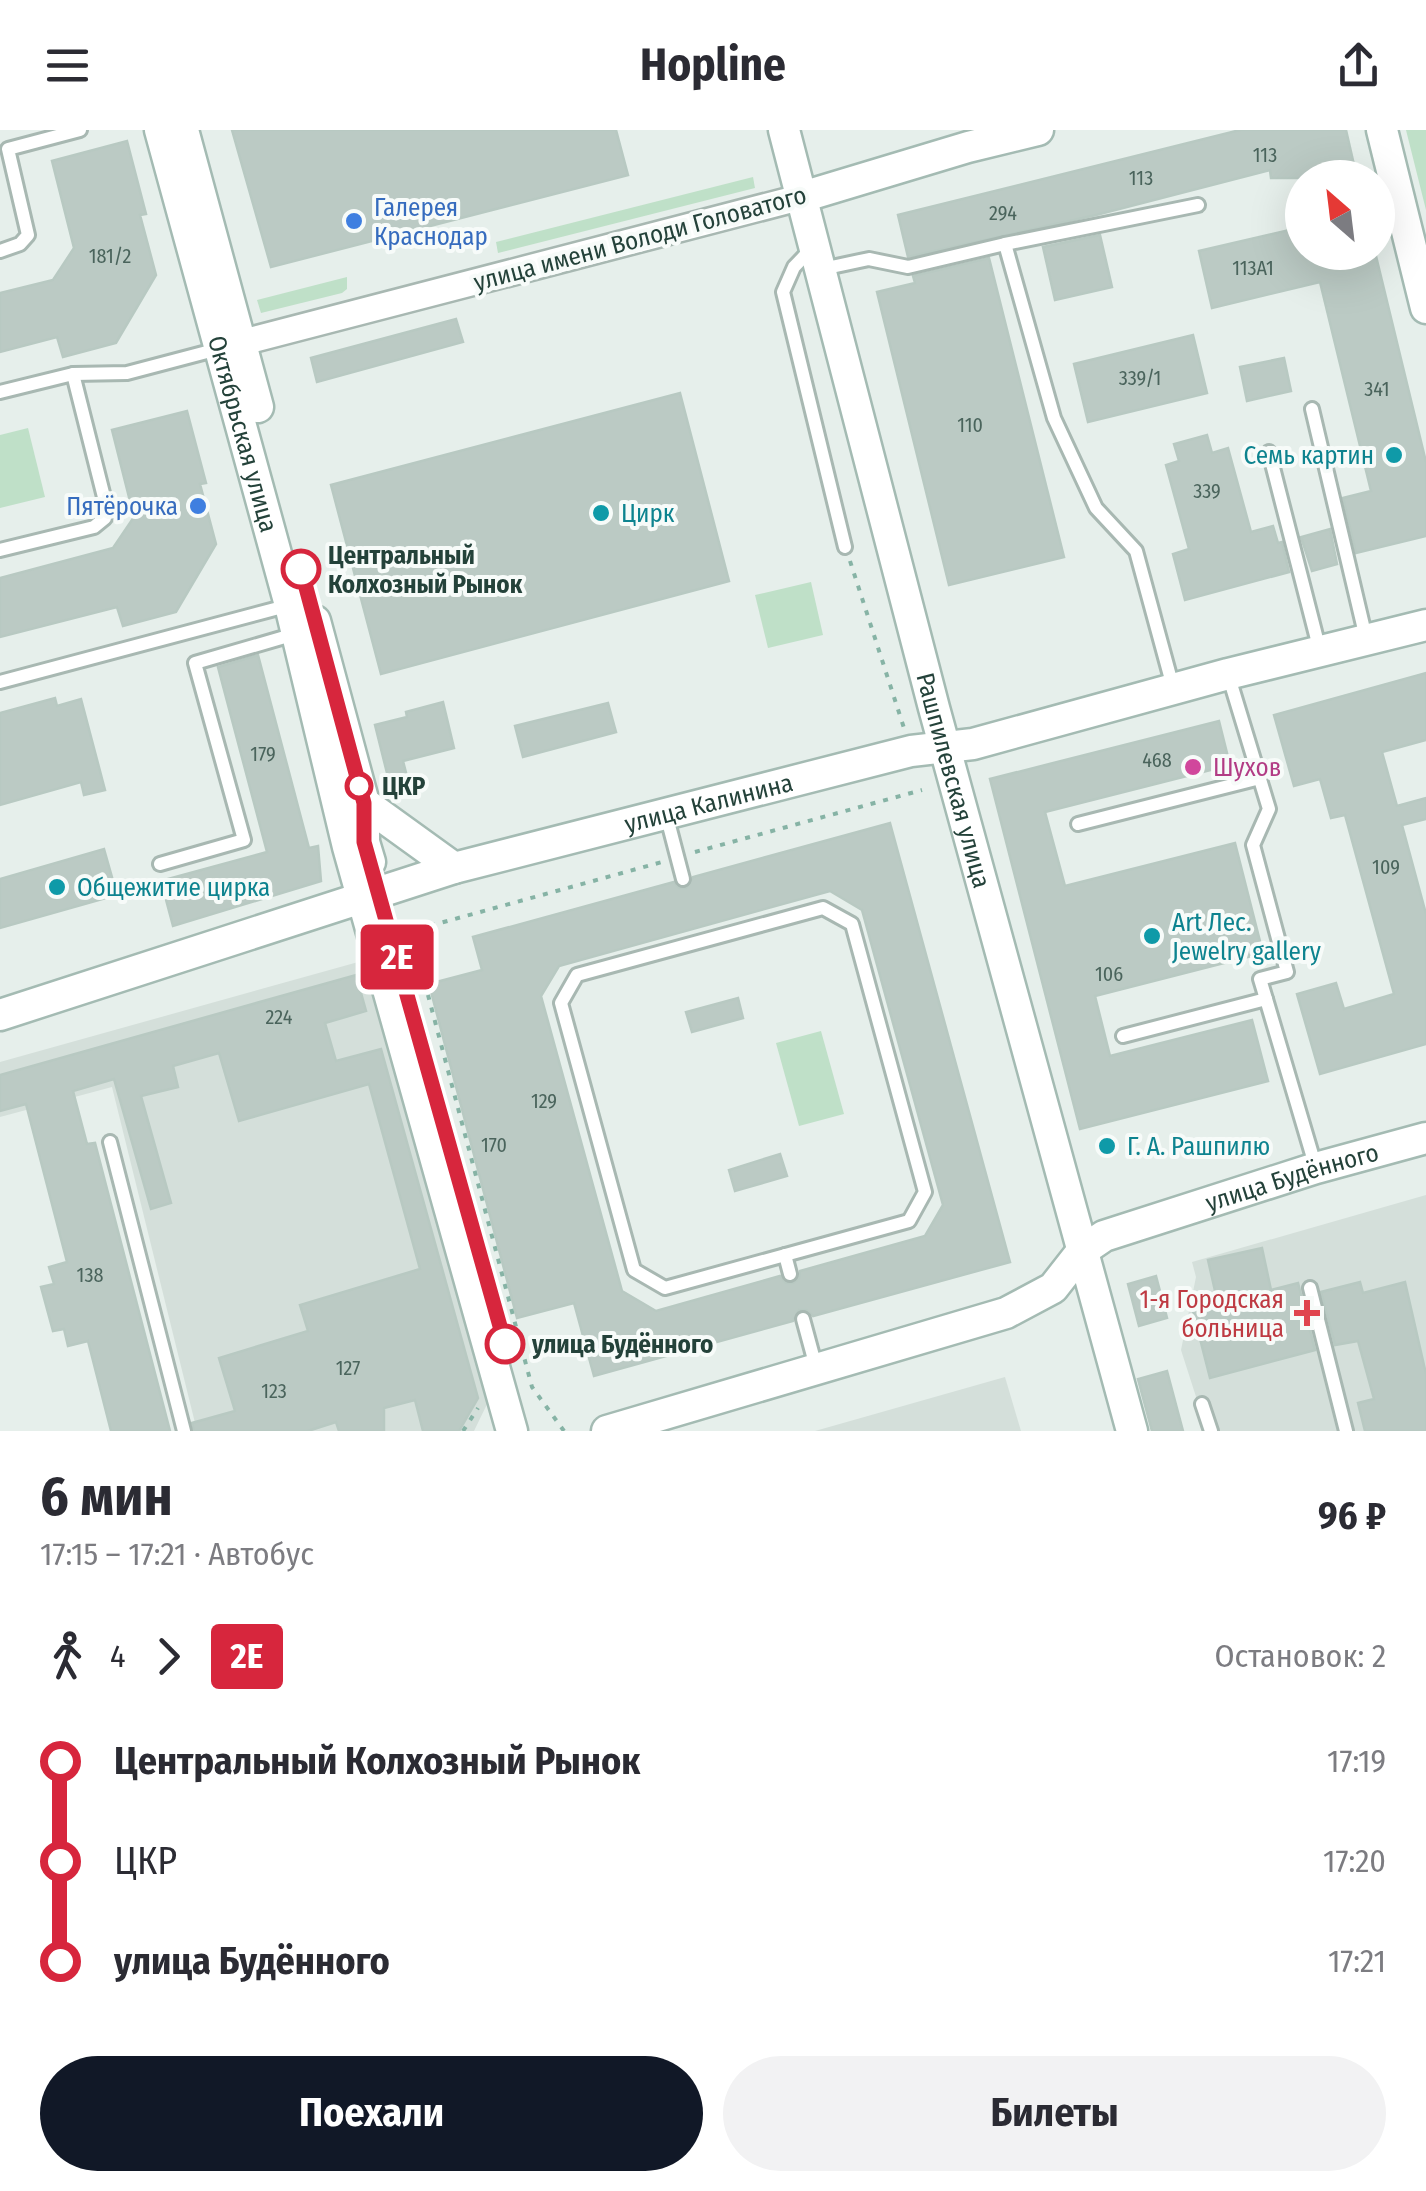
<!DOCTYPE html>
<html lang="ru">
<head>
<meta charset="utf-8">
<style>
  body { margin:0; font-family:"Fira Sans Condensed",sans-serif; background:#f2f2f3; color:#2b2b33; height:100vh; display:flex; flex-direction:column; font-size:38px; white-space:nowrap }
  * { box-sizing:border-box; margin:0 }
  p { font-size:32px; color:#7c7c81 }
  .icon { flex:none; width:55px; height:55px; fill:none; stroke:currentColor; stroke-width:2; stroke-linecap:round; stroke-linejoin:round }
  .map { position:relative; height:1301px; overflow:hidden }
  .panel { display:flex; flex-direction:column; background:#fff; flex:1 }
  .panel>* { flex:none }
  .badge { padding:0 20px; border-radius:8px; font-size:35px; line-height:65px }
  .needle { width:65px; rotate:332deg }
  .fabs { position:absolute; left:1285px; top:30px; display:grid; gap:20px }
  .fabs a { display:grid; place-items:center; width:110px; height:110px; border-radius:50%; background:#fff; box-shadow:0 10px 40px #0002; font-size:50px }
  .map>.badge { position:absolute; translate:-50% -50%; box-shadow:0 0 0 5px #fff }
  .legs { display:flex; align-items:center; gap:15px; height:110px; padding:0 40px; font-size:32px }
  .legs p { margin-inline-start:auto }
  .head { display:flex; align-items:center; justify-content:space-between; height:170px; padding:0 40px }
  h1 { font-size:55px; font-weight:700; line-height:75px }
  .primary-button { display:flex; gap:20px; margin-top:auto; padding:20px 40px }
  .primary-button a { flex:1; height:115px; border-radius:60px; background:#111827; color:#fff; font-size:40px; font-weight:700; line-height:115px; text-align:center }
  .primary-button a+a { background:#f2f2f3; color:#2b2b33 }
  ul { padding:0 40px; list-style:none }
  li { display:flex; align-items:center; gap:35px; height:100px; font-size:38px }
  li i { display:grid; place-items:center; width:15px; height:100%; margin:0 12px; background:currentColor }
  li i::after { content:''; width:25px; height:25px; margin:-12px; border:8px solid; border-radius:50%; background:#fff }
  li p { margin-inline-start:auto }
  li:first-child i { background:linear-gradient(#0000 50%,currentColor 0) }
  li:last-child i { background:linear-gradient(currentColor 50%,#0000 0) }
  header { display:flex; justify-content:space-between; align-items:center; height:130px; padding:0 40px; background:#fff; font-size:45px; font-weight:700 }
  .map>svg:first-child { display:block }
</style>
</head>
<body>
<header><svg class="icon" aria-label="menu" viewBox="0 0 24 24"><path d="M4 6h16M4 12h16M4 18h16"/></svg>Hopline<svg class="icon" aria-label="share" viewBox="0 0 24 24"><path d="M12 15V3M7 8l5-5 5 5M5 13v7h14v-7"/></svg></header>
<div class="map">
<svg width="1426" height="1301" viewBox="0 0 1426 1301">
  <rect width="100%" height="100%" fill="#e6efeb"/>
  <g fill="#d4dfda">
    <polygon points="369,829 490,1268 474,1301 197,1301 112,957 0,987 0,932"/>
    <polygon points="1426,1065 1426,1301 1207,1301 1181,1220 1196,1147 1192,1132"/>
    <polygon points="1005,1247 1021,1301 815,1301"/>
  </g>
  <g fill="#bfe0c8">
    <polygon points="1406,0 1426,0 1426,80"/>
    <polygon points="753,47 755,58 498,123 496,112"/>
    <polygon points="347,147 347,159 342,163 261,183 257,170"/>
    <polygon points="28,298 45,367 0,378 0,305"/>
    <polygon points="811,452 823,505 768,518 755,465"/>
    <polygon points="821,901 844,984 799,996 776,913"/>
  </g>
  <g fill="#bbcac4" stroke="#b8c9c2" stroke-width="2.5" fill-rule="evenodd">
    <polygon points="232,0 616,0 628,45 271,137"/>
    <polygon points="1240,0 1346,0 1357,48 1271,48 1270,40 1096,85 908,127 898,85"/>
    <polygon points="127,11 146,84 140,85 156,145 116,213 63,227 57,207 0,222 0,163 53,150 74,118 52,31"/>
    <polygon points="1302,97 1302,122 1375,122 1426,332 1426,406 1356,423 1343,368 1371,361 1320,152 1212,178 1199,121"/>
    <polygon points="1100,105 1112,157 1055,170 1043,117"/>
    <polygon points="989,128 1064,427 949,455 877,162 915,153 913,146"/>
    <polygon points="456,189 463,212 317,252 311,228"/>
    <polygon points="1193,205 1207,263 1088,292 1074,234"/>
    <polygon points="1284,228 1291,261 1247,271 1240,237"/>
    <polygon points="680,263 729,451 381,544 331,355"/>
    <polygon points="187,281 206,353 200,354 216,414 176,482 123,496 117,477 0,507 0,448 113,418 134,387 112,300"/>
    <polygon points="1207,305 1212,323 1228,318 1251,402 1273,396 1278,413 1282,412 1289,442 1185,470 1173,424 1189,419 1166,335 1179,331 1174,314"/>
    <polygon points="1330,399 1337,434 1312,441 1301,407"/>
    <polygon points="258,525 309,718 318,716 321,751 173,796 161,751 267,722 218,537"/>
    <polygon points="1426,543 1426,610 1382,622 1397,676 1426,668 1426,689 1402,695 1426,784 1426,914 1320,944 1297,864 1336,853 1344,879 1394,864 1345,685 1331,688 1320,649 1294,656 1274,585"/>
    <polygon points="55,568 57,576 81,569 105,660 84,665 81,652 0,675 0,583"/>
    <polygon points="443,572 454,618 403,631 411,662 393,667 375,595 407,587 406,582"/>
    <polygon points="608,573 616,602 523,627 515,596"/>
    <polygon points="1219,591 1230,635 1045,682 1065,756 1235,713 1263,823 1095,866 1110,926 1252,890 1268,951 1080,999 990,649"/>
    <path d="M 890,693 L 1010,1132 L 813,1186 L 806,1180 L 799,1180 L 793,1191 L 594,1246 L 574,1173 L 517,1188 L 429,854 L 482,840 L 473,807 L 674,752 L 679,758 L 686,758 L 693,747 ZM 830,761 L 862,780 L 943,1075 L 925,1106 L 800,1141 L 799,1148 L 793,1153 L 786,1153 L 780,1146 L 656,1181 L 622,1161 L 541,866 L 559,836 Z"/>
    <polygon points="104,719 117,765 0,798 0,749"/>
    <polygon points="356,845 366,881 325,893 336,931 381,919 478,1268 459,1301 423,1301 415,1270 384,1278 384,1301 339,1301 336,1292 308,1301 194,1301 192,1293 235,1281 219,1228 308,1201 300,1175 420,1139 369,954 239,991 219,923 173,936 178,957 141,966 171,1073 151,1079 114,949 73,961 87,1014 95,1013 170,1301 111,1301 88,1211 68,1216 64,1199 53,1201 41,1157 54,1154 49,1137 67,1132 26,974 0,981 0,945"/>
    <polygon points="738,868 743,888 692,902 686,882"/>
    <polygon points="780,1024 787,1046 735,1061 729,1040"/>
    <polygon points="1262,1118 1271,1160 1298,1153 1315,1220 1210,1248 1193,1181 1218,1174 1208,1130"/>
    <polygon points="1156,1146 1167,1188 1139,1196 1128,1154"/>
    <polygon points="1360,1152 1363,1163 1405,1152 1426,1244 1426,1301 1365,1301 1358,1273 1374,1269 1358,1211 1335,1215 1321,1162"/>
    <polygon points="1167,1241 1183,1301 1152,1301 1138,1249"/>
  </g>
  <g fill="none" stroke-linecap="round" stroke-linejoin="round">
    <g stroke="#a8b8b2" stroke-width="18">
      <g id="lane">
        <polyline points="813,117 794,137 783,162 845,417"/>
        <polyline points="0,121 20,114 28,105 8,19 80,0"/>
        <polyline points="822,139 869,129 908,137 1005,114"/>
        <polyline points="0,262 73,244 127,243 222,218"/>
        <polyline points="1312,279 1366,508"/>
        <polyline points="1269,322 1320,521"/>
        <polyline points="0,420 94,397 105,388 106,375 73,244"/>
        <polyline points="1228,544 1269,679 1253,715 1287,842 1260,849 1266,869"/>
        <polyline points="0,552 290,475"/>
        <polyline points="1173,557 1136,421 1096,378 1054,288 1005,114 1198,75"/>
        <polyline points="666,684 683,749"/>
        <polyline points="1078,694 1260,648"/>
        <polyline points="160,734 244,710 195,533 295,504"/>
        <polygon points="823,778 852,794 925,1062 909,1091 665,1158 634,1140 561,873 577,845"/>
        <polyline points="1123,906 1266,869 1316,1038"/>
        <polyline points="110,1012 184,1301"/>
        <polyline points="785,1125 790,1144"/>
        <polyline points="1310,1158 1346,1301"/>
        <polyline points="803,1189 816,1237"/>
        <polyline points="1202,1274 1211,1301"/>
      </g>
    </g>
    <g stroke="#a8b8b2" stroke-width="30">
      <polyline id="street" points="240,213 802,67"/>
    </g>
    <g stroke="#a4bbb3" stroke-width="35">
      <g id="secondary">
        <path id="s1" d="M 160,0 L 290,475 L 348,717 L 512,1301"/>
        <polyline points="183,0 258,277"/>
        <path id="s2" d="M 784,0 L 934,578 L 1132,1301"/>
        <polyline points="1382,0 1426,178"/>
        <polyline points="802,67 968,17 1038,0"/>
        <polyline points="315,491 364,673 364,712 370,732"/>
        <polyline points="364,673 454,738"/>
        <path id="s3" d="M 0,885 L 454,738 L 911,621 L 973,614 L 1228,544 L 1426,495"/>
        <path id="s4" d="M 607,1301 L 1006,1183 L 1053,1158 L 1082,1121 L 1104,1106 L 1316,1038 L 1426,1008"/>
      </g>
    </g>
    <g stroke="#86b3a5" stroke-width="4" stroke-dasharray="5 8" stroke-linecap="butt">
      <polyline points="850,431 904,598"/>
      <polyline points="695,722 922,660"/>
      <polyline points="463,1301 478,1278"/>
      <polyline points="564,1301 532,1257 411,801 662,732"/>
    </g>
    <use href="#lane" stroke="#fff" stroke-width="12"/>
    <use href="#street" stroke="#fff" stroke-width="25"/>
    <use href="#secondary" stroke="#fff" stroke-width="30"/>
  </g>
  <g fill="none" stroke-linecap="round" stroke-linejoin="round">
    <g stroke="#fff" stroke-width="22">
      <polyline id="line-1" points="301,439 364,673 364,712 505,1214"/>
    </g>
    <use href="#line-1" stroke="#d7263d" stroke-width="15"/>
  </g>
  <g fill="#3f7fe0" stroke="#f7fbf9" stroke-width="4">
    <circle cx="354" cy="91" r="10"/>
    <circle cx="198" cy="376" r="10"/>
  </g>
  <g fill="#0f9aa8" stroke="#f7fbf9" stroke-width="4">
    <circle cx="1394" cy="325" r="10"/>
    <circle cx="601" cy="383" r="10"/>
    <circle cx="57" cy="757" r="10"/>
    <circle cx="1152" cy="806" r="10"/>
    <circle cx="1107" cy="1016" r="10"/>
  </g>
  <g fill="#fff" stroke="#d7263d" stroke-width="5">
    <circle cx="301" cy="439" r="18"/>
    <circle cx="359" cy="656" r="12"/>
    <circle cx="505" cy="1214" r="18"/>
  </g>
  <circle fill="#d1479c" stroke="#f7fbf9" stroke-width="4" cx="1193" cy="637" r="10"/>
  <path fill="#e0444e" stroke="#f7fbf9" stroke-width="4" d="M1302 1168h10v10h10v10h-10v10h-10v-10h-10v-10h10z"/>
  <g text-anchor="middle" stroke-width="8" stroke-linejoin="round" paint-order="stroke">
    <g font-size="20" fill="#4a645c">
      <text x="1265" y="32">113</text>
      <text x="1141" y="55">113</text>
      <text x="1003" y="90">294</text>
      <text x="110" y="133">181/2</text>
      <text x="1253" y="145">113А1</text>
      <text x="1140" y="255">339/1</text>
      <text x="1377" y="266">341</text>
      <text x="970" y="302">110</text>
      <text x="1207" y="368">339</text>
      <text x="263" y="631">179</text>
      <text x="1157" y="637">468</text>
      <text x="1386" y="744">109</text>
      <text x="1109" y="851">106</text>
      <text x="279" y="894">224</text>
      <text x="544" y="978">129</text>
      <text x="494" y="1022">170</text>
      <text x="90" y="1152">138</text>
      <text x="348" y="1245">127</text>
      <text x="274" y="1268">123</text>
    </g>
    <g font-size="25" fill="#366cbe" stroke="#f7fbf9" text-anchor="start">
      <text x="374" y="86">Галерея<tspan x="374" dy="29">Краснодар</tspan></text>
      <text x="178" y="385" text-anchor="end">Пятёрочка</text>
    </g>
    <g font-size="25" fill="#24423a" stroke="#f7fbf9">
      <text transform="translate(640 108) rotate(-15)" y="9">улица имени Володи Головатого</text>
      <text dy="9" stroke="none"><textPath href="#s1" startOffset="315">Октябрьская улица</textPath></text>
      <text dy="9" stroke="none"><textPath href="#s2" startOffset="672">Рашпилевская улица</textPath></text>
      <text dy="9" stroke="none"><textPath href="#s3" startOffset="740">улица Калинина</textPath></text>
      <text dy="9" stroke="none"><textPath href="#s4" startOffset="740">улица Будённого</textPath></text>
    </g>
    <g font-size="25" fill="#0d838f" stroke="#f7fbf9" text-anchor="start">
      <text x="1374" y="334" text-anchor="end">Семь картин</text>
      <text x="621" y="392">Цирк</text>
      <text x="77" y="766">Общежитие цирка</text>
      <text x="1172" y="801">Art Лес.<tspan x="1172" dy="29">Jewelry gallery</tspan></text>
      <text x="1127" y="1025">Г. А. Рашпилю</text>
    </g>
    <g font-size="25" font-weight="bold" fill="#24423a" stroke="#f7fbf9" text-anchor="start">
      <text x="328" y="434">Центральный<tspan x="328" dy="29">Колхозный Рынок</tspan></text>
      <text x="382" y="665">ЦКР</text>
      <text x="532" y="1223">улица Будённого</text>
    </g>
    <g font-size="25" fill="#b23c85" stroke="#f7fbf9" text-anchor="start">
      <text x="1213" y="646">Шухов</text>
    </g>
    <g font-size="25" fill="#be3a42" stroke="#f7fbf9" text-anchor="end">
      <text x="1284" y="1178">1-я Городская<tspan x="1284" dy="29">больница</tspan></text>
    </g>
  </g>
</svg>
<div class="fabs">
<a><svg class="needle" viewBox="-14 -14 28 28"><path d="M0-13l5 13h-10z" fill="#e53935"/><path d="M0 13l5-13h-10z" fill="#7c7c81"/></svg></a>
</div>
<b class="badge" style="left:397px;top:827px;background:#d7263d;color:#fff">2Е</b>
</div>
<section class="panel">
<div class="head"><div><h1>6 мин</h1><p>17:15 – 17:21 · Автобус</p></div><b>96 ₽</b></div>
<div class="legs"><svg class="icon" aria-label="walk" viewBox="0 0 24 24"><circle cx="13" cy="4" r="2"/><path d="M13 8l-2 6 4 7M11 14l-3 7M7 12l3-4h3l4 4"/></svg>4<svg class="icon" aria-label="forward" viewBox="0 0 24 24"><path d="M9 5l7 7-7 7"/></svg><b class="badge" style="background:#d7263d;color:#fff">2Е</b><p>Остановок: 2</p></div>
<ul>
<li><i style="color:#d7263d"></i><b>Центральный Колхозный Рынок</b><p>17:19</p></li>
<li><i style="color:#d7263d"></i><span>ЦКР</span><p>17:20</p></li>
<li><i style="color:#d7263d"></i><b>улица Будённого</b><p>17:21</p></li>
</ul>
<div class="primary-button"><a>Поехали</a><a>Билеты</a></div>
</section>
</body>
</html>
